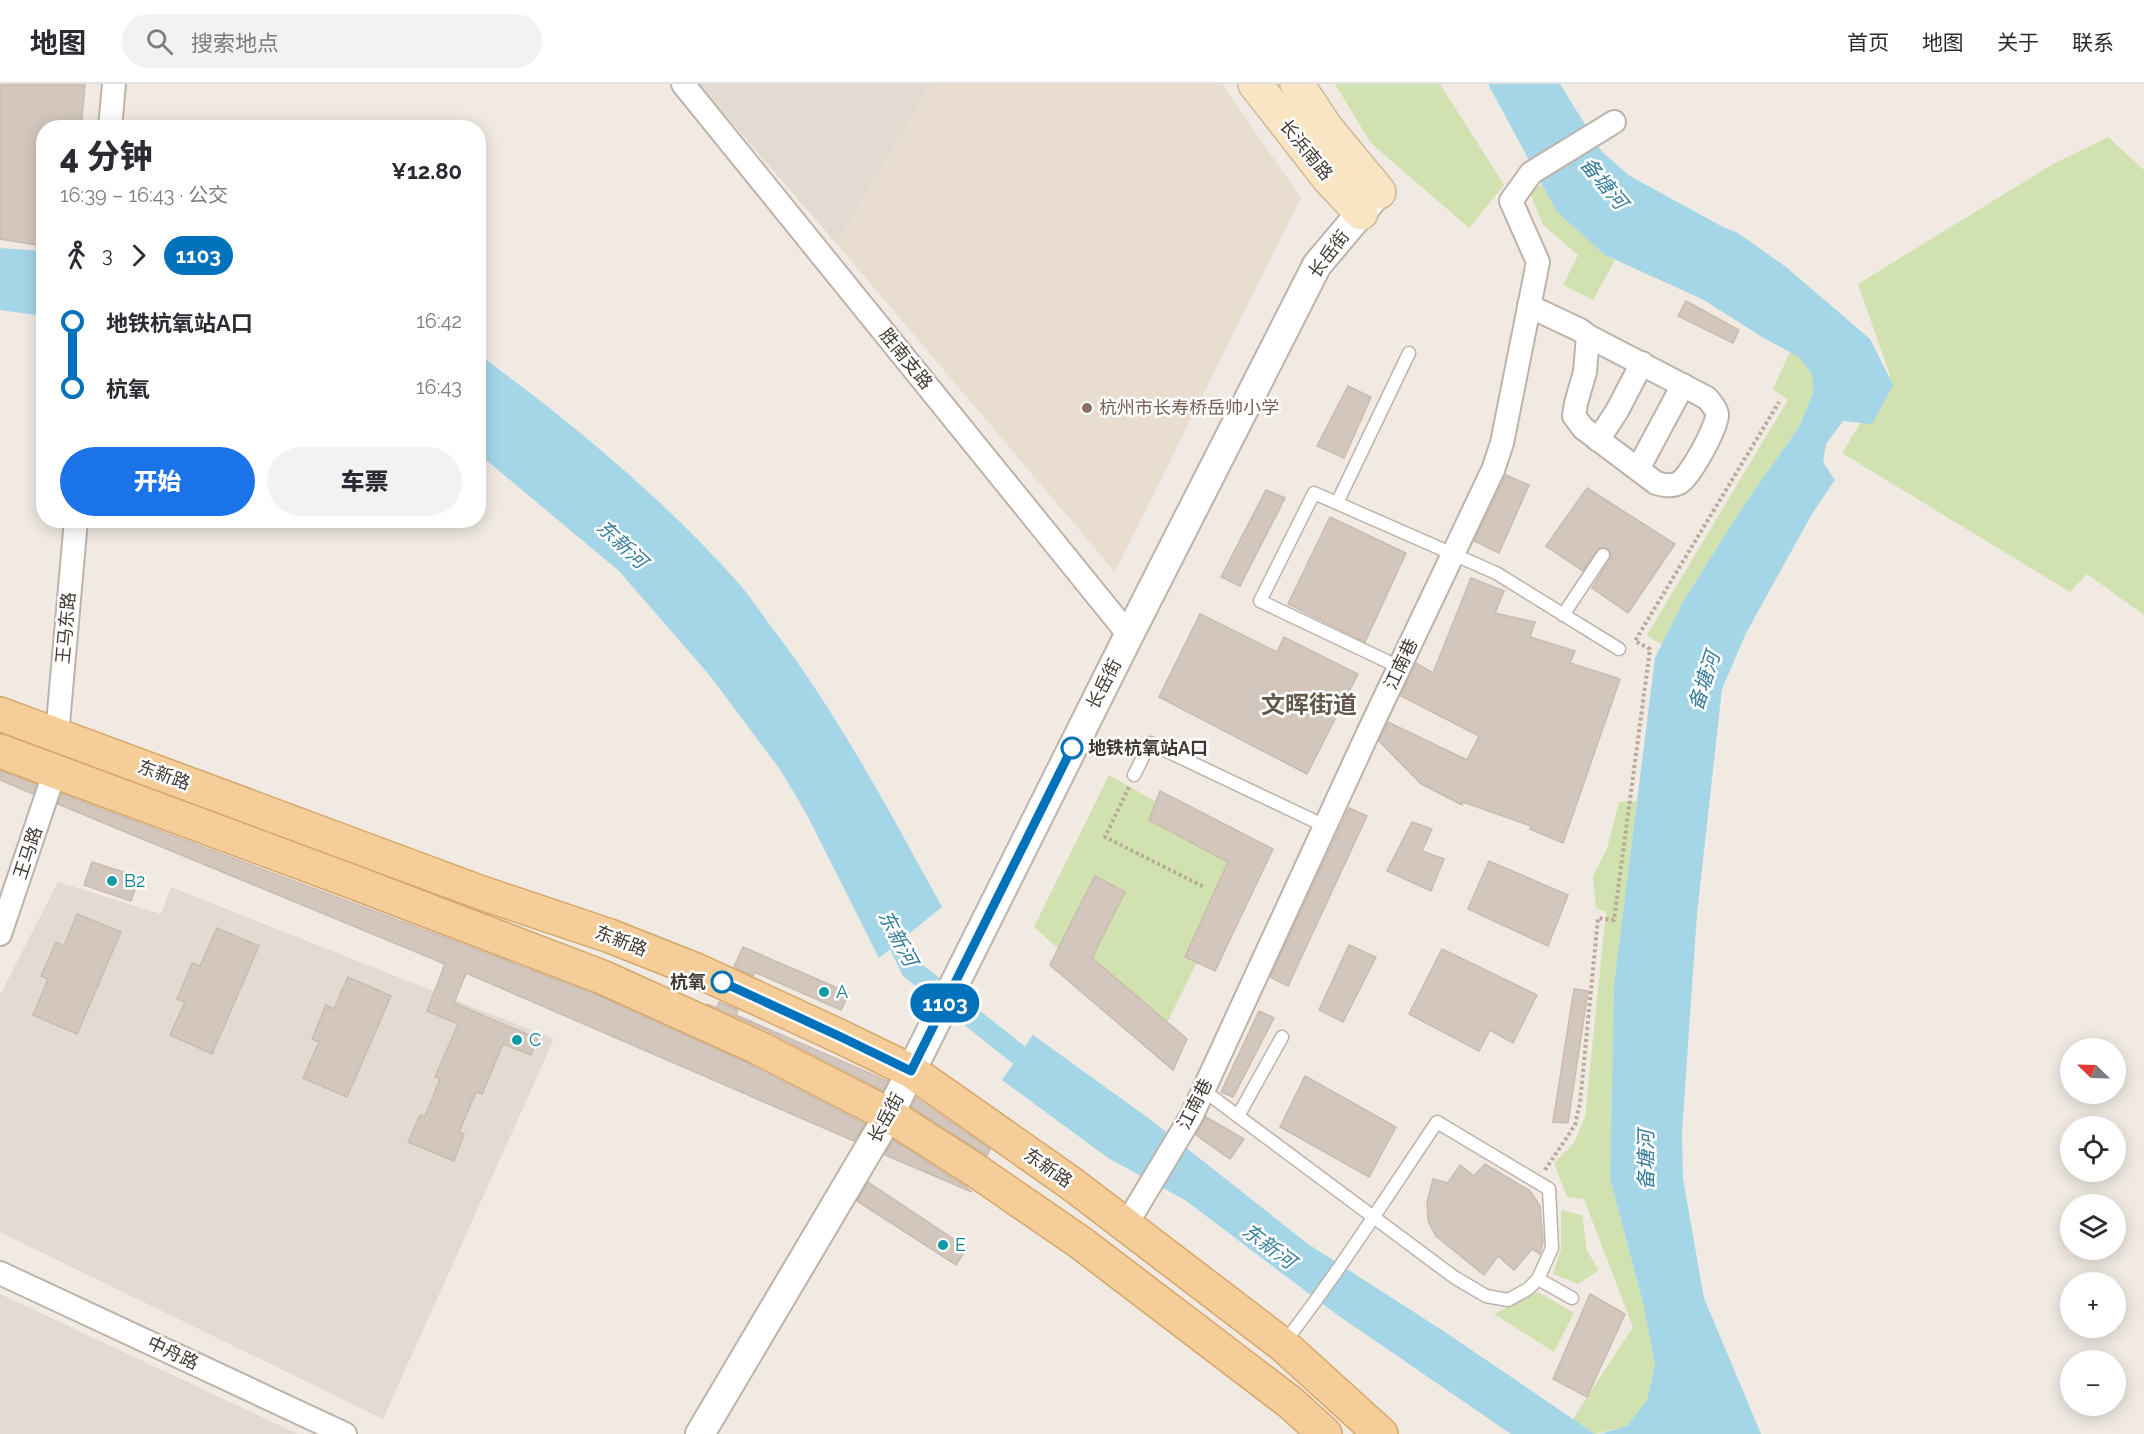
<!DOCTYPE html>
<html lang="zh">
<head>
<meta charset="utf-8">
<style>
  body { margin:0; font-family:Raleway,"Noto Sans SC",sans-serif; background:#f2f2f3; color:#2b2b33; height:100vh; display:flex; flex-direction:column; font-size:22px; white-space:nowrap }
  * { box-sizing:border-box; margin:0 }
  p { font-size:20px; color:#7c7c81 }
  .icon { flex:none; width:33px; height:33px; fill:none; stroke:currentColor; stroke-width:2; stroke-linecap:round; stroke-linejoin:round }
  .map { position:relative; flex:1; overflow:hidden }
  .side { position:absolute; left:36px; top:36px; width:450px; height:408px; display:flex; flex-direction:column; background:#fff; border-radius:24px; box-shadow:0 3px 15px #0003 }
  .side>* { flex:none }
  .badge { padding:0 12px; border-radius:20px; font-size:21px; line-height:39px }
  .needle { width:39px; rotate:293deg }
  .controls { position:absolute; left:2060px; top:954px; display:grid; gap:12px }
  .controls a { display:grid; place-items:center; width:66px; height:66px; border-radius:50%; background:#fff; box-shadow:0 3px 15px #0003; font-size:30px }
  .map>.badge { position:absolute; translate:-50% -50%; box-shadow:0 0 0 3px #fff }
  .legs { display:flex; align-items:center; gap:9px; height:66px; padding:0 24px; font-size:20px }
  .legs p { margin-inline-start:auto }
  .summary { display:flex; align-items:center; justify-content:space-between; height:102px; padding:0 24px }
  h1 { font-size:33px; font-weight:800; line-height:45px }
  .cta { display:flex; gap:12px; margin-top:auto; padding:12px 24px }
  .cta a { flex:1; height:69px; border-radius:36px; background:#1a73e8; color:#fff; font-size:24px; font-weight:800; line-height:69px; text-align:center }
  .cta a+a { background:#f2f2f3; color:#2b2b33 }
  ul { padding:0 24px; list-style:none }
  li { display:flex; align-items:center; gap:21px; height:66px; font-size:22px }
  li i { display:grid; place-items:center; width:9px; height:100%; margin:0 8px; background:currentColor }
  li i::after { content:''; width:15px; height:15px; margin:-8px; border:4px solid; border-radius:50%; background:#fff }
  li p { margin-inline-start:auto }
  li:first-child i { background:linear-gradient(#0000 50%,currentColor 0) }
  li:last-child i { background:linear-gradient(currentColor 50%,#0000 0) }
  header { display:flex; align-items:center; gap:36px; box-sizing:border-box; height:84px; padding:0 30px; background:#fff; border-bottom:2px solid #e1e1e2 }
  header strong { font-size:28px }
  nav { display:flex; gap:33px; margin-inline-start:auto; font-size:21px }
  .search { width:420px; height:54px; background:#f2f2f3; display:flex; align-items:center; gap:15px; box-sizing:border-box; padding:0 21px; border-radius:33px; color:#7c7c81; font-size:22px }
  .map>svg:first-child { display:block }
</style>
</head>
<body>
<header>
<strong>地图</strong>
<div class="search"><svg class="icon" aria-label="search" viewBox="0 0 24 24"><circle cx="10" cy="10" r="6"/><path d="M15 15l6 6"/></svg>搜索地点</div>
<nav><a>首页</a><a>地图</a><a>关于</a><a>联系</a></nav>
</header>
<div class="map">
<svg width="2144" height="1350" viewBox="0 0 2144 1350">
  <rect width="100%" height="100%" fill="#f0eae3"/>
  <g fill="#e3dbd2">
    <polygon points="698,0 931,0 837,160"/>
    <polygon points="58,798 161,830 171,803 554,955 383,1335 0,1148 0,911"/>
    <polygon points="0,1210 298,1350 0,1350"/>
  </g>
  <polygon fill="#e8ddce" points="931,0 1222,0 1301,114 1115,488 837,160"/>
  <g fill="#d1e1af">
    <polygon points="1335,0 1440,0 1504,101 1469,144 1371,59"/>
    <polygon points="2108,53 2144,86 2144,531 2087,490 2070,508 1842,369 1890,291 1858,200 2053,80"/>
    <polygon points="1542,100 1557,128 1605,171 1615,176 1593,216 1563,201 1578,171 1543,141 1530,109"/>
    <polygon points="1790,268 1799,273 1812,290 1813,309 1799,343 1744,421 1684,516 1662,561 1647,551 1788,316 1773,305"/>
    <polygon points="1109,691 1250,771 1159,955 1034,843"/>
    <polygon points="1637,717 1614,900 1610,1094 1644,1223 1655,1280 1647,1316 1627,1342 1595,1350 1573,1335 1633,1243 1584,1115 1567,1113 1554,1079 1574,1059 1585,1033 1606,828 1596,824 1593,792 1607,765 1619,718"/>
    <polygon points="1561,1126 1582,1131 1587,1167 1599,1186 1578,1200 1553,1190 1561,1165"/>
    <polygon points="1538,1208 1574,1229 1554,1268 1494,1230"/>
  </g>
  <g fill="#a4d6e8">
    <polygon points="1488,0 1560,0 1602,68 1630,92 1723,143 1738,149 1786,183 1870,255 1893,301 1872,340 1843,337 1826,360 1823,378 1835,396 1812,430 1746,549 1722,605 1697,830 1682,1048 1683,1095 1704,1214 1761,1350 1600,1350 1627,1342 1647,1316 1655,1280 1644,1223 1610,1094 1614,900 1655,574 1684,516 1744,421 1799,343 1813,309 1812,290 1799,273 1762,253 1704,216 1605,171 1557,128"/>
    <polygon points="0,164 43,167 43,232 0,226"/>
    <path d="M 478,270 C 570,337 657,409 734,494 C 747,508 758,525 770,541 C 837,628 889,727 942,823 L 879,874 L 807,731 L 781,687 L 711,593 L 619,487 L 479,370 Z"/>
    <polygon points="1033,951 1151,1036 1308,1160 1445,1248 1595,1350 1511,1350 1336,1230 1185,1116 1108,1074 1002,996"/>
  </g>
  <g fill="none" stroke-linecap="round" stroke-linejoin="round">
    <polyline stroke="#a4d6e8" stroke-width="21" points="887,834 911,885 1040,988"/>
  </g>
  <g fill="#d3c7bd" stroke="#cabbae" stroke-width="1.5">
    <polygon points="0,0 85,0 81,44 44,44 44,162 0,155"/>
    <polygon points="1686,217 1739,246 1733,259 1678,232"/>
    <polygon points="1348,302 1371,313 1344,374 1317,362"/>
    <polygon points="1506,391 1529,401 1499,469 1474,457"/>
    <polygon points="1587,404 1675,460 1628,529 1592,504 1610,475 1611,471 1608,465 1599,464 1583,487 1546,462"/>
    <polygon points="1266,406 1285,414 1240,502 1221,493"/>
    <polygon points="1330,433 1406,469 1365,558 1288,520"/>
    <polygon points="1471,494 1504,507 1495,529 1535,538 1530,553 1575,567 1570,579 1620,595 1563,759 1530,745 1531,742 1463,718 1462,721 1421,700 1379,657 1388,638 1467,676 1479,652 1401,612 1416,579 1433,589"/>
    <polygon points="1200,530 1277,568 1284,553 1358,590 1307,690 1159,613"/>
    <polygon points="0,687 36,700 33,710 0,696"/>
    <polygon points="1160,707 1273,765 1215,887 1185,873 1228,778 1149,736"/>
    <polygon points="62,710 595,910 749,980 865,1040 854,1057 466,889 454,919 538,955 531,971 503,960 482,1010 476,1008 459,1048 464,1050 454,1077 408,1058 420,1031 425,1032 440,995 435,993 458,940 427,927 445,880 58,720"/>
    <polygon points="1349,724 1367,732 1288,902 1270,893"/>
    <polygon points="1412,738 1432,745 1422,767 1444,775 1431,807 1387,787"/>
    <polygon points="1489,777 1568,811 1548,862 1468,825"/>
    <polygon points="92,778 139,793 131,817 84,801"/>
    <polygon points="1095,792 1125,808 1092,874 1187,955 1173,986 1050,881"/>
    <polygon points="77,830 121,848 77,950 33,931 48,895 41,892 56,858 64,862"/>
    <polygon points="217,844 259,862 212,970 170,951 185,918 177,915 192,879 200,882"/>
    <polygon points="1349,861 1376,873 1343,938 1319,926"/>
    <polygon points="743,863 849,909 841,926 754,888 753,892 734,883"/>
    <polygon points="1442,865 1537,911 1513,959 1490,946 1479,967 1409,930"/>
    <polygon points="348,893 391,912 347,1013 303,994 319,958 312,955 326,921 334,925"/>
    <polygon points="1574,905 1588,907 1568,1039 1553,1038"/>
    <polygon points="719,918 738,926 736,931 888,997 883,1007 766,946 707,920 717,924"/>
    <polygon points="1259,927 1274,934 1233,1013 1221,1008"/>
    <polygon points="1305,992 1396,1043 1369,1093 1280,1043"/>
    <polygon points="916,1014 990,1065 987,1072 911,1023"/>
    <polygon points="1206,1033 1244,1055 1230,1075 1196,1051"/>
    <polygon points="893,1056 965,1102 972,1108 885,1071"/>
    <polygon points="1485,1080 1530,1107 1540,1122 1543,1158 1540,1170 1532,1165 1514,1186 1498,1172 1484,1191 1436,1152 1428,1137 1427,1118 1433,1095 1448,1099 1460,1081 1474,1092"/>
    <polygon points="868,1098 967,1164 956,1181 857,1117"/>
    <polygon points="1590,1210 1625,1230 1587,1313 1553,1295"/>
  </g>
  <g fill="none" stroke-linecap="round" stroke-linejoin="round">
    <g stroke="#bdb3aa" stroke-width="15">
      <g id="service">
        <polyline points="1337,419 1409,269"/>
        <polyline points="1563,531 1603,471"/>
        <polyline points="1399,583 1260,517 1314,409 1496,489 1619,565"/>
        <polyline points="1134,691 1150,659 1325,742"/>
        <path d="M 1203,1006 L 1454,1193 L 1486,1212 L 1508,1216 L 1528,1205 L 1538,1195 L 1552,1164 L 1549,1105 L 1437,1038 C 1387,1112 1339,1188 1284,1259"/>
        <polyline points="1238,1032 1282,953"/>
        <polyline points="1538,1195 1572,1214"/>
      </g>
    </g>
    <g stroke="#bdb3aa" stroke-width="26">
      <g id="minor">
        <polyline points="683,0 1129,551"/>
        <polyline points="110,44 114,0"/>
        <path d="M 1529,222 L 1580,246 L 1588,252 L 1585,288 L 1576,319 L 1574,332 L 1583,344 L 1656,399 C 1664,401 1671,403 1679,399 C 1690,393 1718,342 1717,330 C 1716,324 1711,319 1707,314 L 1588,252"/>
        <polyline points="1598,356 1617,327 1642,279"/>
        <polyline points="1638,385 1683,301"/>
        <polyline points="57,651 76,436"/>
        <polyline points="0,850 55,687"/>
        <polyline points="1126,1141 1192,1031 1368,649 1493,386 1502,359 1538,178 1511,117 1531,89 1614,38"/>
        <polyline points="0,1189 345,1350"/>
      </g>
    </g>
    <g stroke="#bdb3aa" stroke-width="32">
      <polyline id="tertiary" points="700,1350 889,1031 1129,551 1317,181 1376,111"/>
    </g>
    <g stroke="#cfb999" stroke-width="36">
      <g id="secondary">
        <polyline points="1255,0 1330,96 1361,129"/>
        <polyline points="1297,0 1327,45 1379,108"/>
      </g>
    </g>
    <g stroke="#d7a76a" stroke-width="36">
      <g id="primary">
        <polyline points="0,630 482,809 610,852 696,886 841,953 911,987 1072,1100 1283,1261 1381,1350"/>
        <polyline points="0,667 348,796 602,893 757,963 889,1031 975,1086 1081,1159 1291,1319 1325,1350"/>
      </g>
    </g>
    <g stroke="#baaa9a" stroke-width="4" stroke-dasharray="3 3" stroke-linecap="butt">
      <polyline points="1129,703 1105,753 1204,803"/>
      <polyline points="1545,1086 1575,1041 1580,1019 1598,834 1614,836 1650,565 1635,557 1779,318"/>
    </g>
    <use href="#service" stroke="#fff" stroke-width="12"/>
    <use href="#minor" stroke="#fff" stroke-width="22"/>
    <use href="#tertiary" stroke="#fff" stroke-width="28"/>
    <use href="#secondary" stroke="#f9e5c4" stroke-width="33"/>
    <use href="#primary" stroke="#f4cd98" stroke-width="33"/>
  </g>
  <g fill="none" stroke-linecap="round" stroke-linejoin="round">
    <g stroke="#fff" stroke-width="14">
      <polyline id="line-1" points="722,898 841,953 911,987 1072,664"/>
    </g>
    <use href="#line-1" stroke="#0072bc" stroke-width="9"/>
  </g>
  <circle fill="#8d6e63" stroke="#fff" stroke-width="2" cx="1087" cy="324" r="6"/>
  <g fill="#fff" stroke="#0072bc" stroke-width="3">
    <circle cx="1072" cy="664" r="10"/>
    <circle cx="722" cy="898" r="10"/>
  </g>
  <g fill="#0f9aa8" stroke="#fff" stroke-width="2">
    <circle cx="112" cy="797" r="6"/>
    <circle cx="824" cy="908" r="6"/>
    <circle cx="517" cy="956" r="6"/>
    <circle cx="943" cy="1161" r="6"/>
  </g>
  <g text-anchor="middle" stroke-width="5" stroke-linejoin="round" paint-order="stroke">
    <g font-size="18" fill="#413a34" stroke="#fff">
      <text transform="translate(1306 66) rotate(51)" y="6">长浜南路</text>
      <text transform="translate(1329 170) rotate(-53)" y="6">长岳街</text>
      <text transform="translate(906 275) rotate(51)" y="6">胜南支路</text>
      <text transform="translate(66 544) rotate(-85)" y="6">王马东路</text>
      <text transform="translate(1401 580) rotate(-65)" y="6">江南巷</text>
      <text transform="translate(1104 600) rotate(-63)" y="6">长岳街</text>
      <text transform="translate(164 691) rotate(20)" y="6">东新路</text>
      <text transform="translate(28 769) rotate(-72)" y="6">王马路</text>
      <text transform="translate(621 857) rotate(21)" y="6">东新路</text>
      <text transform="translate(1195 1020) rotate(-63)" y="6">江南巷</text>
      <text transform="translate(886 1034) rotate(-61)" y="6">长岳街</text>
      <text transform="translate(1048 1084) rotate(35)" y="6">东新路</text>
      <text transform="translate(173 1269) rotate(25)" y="6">中舟路</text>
    </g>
    <g font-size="18" fill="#785e54" stroke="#fff" text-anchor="start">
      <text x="1099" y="330">杭州市长寿桥岳帅小学</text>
    </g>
    <g font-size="18" font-weight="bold" fill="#413a34" stroke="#fff" text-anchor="start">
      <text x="1088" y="670">地铁杭氧站A口</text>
      <text x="706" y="904" text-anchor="end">杭氧</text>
    </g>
    <g font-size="18" fill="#0d838f" stroke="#fff" text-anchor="start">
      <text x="124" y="803">B2</text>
      <text x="836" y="914">A</text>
      <text x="529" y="962">C</text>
      <text x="955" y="1167">E</text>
    </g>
    <g font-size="20" font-style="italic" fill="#367e9b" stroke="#fff">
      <text transform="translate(1604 99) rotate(50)" y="7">备塘河</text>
      <text transform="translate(622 460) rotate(43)" y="7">东新河</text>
      <text transform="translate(1704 597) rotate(-72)" y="7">备塘河</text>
      <text transform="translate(898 854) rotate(62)" y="7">东新河</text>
      <text transform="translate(1646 1076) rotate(-90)" y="7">备塘河</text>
      <text transform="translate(1269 1162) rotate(37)" y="7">东新河</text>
    </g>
    <g font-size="24" font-weight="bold" fill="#63574c" stroke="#fff">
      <text x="1309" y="629">文晖街道</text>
    </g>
  </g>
</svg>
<div class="controls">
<a><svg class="needle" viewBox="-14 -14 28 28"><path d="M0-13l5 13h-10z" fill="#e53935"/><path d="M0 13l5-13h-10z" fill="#7c7c81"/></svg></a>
<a><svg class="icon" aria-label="locate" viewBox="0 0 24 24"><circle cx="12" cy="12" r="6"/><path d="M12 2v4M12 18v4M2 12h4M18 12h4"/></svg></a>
<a><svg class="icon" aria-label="layers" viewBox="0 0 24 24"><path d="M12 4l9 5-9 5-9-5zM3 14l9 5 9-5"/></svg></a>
<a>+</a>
<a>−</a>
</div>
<b class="badge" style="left:945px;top:919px;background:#0072bc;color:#fff">1103</b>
<section class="side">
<div class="summary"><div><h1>4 分钟</h1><p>16:39 – 16:43 · 公交</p></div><b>¥12.80</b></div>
<div class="legs"><svg class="icon" aria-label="walk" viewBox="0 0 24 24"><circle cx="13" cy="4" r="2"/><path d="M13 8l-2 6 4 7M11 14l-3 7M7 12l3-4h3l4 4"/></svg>3<svg class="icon" aria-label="forward" viewBox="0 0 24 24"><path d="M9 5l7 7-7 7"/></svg><b class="badge" style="background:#0072bc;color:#fff">1103</b></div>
<ul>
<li><i style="color:#0072bc"></i><b>地铁杭氧站A口</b><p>16:42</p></li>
<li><i style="color:#0072bc"></i><b>杭氧</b><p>16:43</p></li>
</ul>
<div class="cta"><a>开始</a><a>车票</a></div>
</section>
</div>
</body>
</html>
